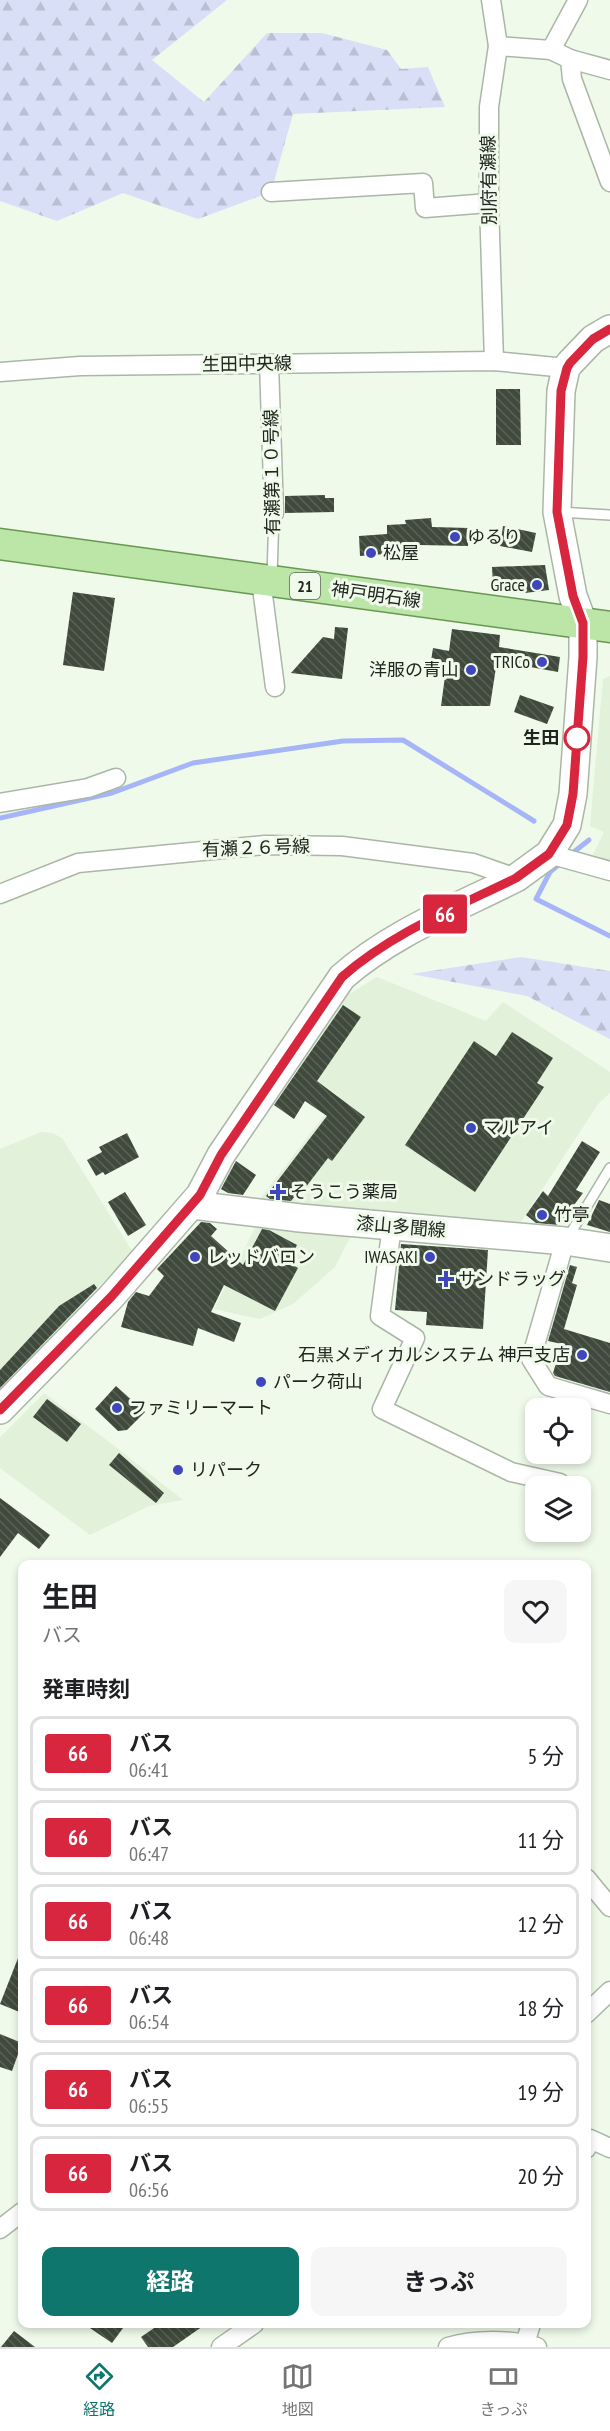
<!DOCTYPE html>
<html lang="ja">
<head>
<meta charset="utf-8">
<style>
  body { margin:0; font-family:"PT Sans Narrow","Noto Sans JP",sans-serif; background:#f6f6f6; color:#202124; height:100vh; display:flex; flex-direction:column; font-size:22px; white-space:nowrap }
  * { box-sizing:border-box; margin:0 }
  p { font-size:20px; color:#757577 }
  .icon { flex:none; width:33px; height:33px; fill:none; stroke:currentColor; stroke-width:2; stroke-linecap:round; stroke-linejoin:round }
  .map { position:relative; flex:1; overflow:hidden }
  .details { position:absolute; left:18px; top:1560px; width:573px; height:768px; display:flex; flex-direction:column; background:#fff; border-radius:12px; box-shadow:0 3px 9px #0003 }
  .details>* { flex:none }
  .badge { padding:0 12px; border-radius:4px; font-size:21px; line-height:39px }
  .buttons { position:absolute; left:525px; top:1398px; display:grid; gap:12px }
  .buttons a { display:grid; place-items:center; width:66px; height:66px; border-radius:12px; background:#fff; box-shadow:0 3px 9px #0003; font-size:30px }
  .map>.badge { position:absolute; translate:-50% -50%; box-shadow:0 0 0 3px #fff }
  h2 { padding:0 24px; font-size:22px; line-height:54px }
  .round { display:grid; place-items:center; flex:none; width:63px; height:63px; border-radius:12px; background:#f6f6f6 }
  .summary { display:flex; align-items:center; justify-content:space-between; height:102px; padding:0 24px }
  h1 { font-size:28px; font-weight:700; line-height:45px }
  .action { display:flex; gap:12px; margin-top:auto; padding:12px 24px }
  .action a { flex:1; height:69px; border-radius:12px; background:#0f766e; color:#fff; font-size:24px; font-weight:700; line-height:69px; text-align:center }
  .action a+a { background:#f6f6f6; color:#202124 }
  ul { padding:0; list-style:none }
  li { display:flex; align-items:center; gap:18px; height:75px; margin:0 12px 9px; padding:0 12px; border:3px solid #e0e0e0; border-radius:12px }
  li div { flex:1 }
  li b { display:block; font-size:22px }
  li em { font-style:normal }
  li .badge { min-width:66px; font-weight:700; text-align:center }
  .tabs { display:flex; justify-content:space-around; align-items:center; height:84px; border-top:2px solid #e0e0e0; background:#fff; font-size:16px; color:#757577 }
  .tabs a { display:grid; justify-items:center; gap:3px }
  .tabs .on { color:#0f766e }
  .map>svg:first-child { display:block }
</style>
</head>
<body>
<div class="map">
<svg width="610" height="2347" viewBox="0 0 610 2347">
  <defs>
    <pattern id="forest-firs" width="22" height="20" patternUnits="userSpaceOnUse" patternTransform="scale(1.5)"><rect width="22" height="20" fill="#d9dff7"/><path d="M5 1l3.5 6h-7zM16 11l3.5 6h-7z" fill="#babfd3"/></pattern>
    <pattern id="building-back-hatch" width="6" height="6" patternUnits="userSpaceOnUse" patternTransform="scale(1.5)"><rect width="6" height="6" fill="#404a3c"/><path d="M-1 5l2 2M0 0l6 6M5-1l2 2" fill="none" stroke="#596156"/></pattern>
  </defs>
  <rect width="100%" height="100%" fill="#effaea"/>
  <g fill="#e1f1da">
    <polygon points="610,676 610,861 593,855 604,832 590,826 603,679"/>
    <polygon points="377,977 486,1021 503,1002 610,1072 610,1093 598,1104 519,1225 257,1203 339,1096 292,1063 341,999"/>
    <polygon points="41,1132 52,1133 62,1138 132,1251 0,1395 0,1149"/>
    <polygon points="258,1222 354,1230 335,1267 293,1304 260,1319 214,1309"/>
    <polygon points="44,1393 117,1448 183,1500 149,1506 90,1535 0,1468 0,1437"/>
  </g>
  <g fill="url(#forest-firs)">
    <polygon points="0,0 227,0 152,60 204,102 267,33 322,33 387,50 401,69 428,67 445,107 293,114 271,192 198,219 123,193 57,221 0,201"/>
    <polygon points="521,957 610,971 610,1039 527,996 411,974"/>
  </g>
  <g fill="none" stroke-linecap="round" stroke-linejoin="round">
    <g stroke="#a6b5f7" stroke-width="5">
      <polyline points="0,818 112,793 193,763 343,741 403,740 534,821"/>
      <polyline points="570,855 589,840"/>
      <polyline points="563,861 550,872 536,899 610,936"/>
    </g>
  </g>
  <g fill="url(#building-back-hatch)">
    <polygon points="496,389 520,389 521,445 496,445"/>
    <polygon points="325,495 325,498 334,498 334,512 285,513 285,496"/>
    <polygon points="431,518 432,527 469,528 468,546 420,545 420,548 410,548 410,552 360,556 359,536 387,534 387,525 406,524 405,520"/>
    <polygon points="503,526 536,533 532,552 500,546"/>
    <polygon points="545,565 549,590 525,593 524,585 493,586 492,567"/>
    <polygon points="73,592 115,598 104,671 63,665"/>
    <polygon points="335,627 348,628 342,679 291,673 323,637 334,639"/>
    <polygon points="452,629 500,635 499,647 560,657 558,672 497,661 490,706 441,706 446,669 430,667 433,648 449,651"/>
    <polygon points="520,695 554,707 547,724 514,712"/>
    <polygon points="343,1005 361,1017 317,1081 365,1117 332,1161 328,1158 302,1192 299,1191 291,1201 270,1199 266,1196 327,1116 305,1101 294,1119 274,1105"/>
    <polygon points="512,1032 553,1058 537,1083 544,1087 475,1192 405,1145 474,1041 496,1056"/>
    <polygon points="127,1133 139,1157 105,1175 103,1172 96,1176 87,1160 102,1152 99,1147"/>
    <polygon points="582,1141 600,1152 576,1190 583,1193 559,1225 536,1223 526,1215 543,1191 548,1196"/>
    <polygon points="236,1161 256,1175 243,1195 228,1193 221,1189"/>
    <polygon points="125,1192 146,1225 128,1236 108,1202"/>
    <polygon points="599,1200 610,1204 610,1232 587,1225"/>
    <polygon points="201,1222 210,1223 217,1229 211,1236 243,1265 262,1229 269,1230 297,1245 288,1262 298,1268 275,1311 224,1285 211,1312 241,1323 234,1342 198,1328 193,1346 121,1327 128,1302 136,1292 149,1296 164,1276 157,1269"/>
    <polygon points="401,1244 488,1250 483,1329 426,1325 427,1312 395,1310"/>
    <polygon points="570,1265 577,1267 572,1283 577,1285 564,1329 610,1343 610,1392 555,1376 553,1373 562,1344 548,1341"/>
    <polygon points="94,1284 97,1288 0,1388 0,1370 59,1306"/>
    <polygon points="116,1386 145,1412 127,1430 118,1431 95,1409"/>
    <polygon points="47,1399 81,1424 67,1442 33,1417"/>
    <polygon points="119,1453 164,1493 156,1503 109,1465"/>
    <polygon points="0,1498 50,1535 39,1549 18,1533 0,1557"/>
    <polygon points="22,1948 22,2013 0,2004"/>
    <polygon points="0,2034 22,2043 12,2071 0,2067"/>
    <polygon points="84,2324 126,2324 112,2343"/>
    <polygon points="160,2324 206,2324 173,2347 148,2347 141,2337"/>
    <polygon points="14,2331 35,2347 1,2347"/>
  </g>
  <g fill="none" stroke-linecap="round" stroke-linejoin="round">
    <g stroke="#abb6a7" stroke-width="12">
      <g id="lane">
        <polyline points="559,512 610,515"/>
        <polyline points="272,576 274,513"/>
        <polyline points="567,1239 610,1168"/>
      </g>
    </g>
    <g stroke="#abb6a7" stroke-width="21">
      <g id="street">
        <polyline points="491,0 498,46 489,107 489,203 494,361"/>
        <polyline points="498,46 551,50 570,59 572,79 610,182"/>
        <polyline points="551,50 578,0"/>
        <polyline points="570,59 610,70"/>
        <polyline points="271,192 423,183 425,208 489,203"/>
        <polyline points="269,364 274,513"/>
        <polyline points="0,372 80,366 494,361 566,368"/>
        <polyline points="261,580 275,687"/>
        <polyline points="0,803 88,788 116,778"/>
        <polyline points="549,854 610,871"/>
        <polyline points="0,894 78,863 265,845 342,846 473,863 516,878"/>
        <polyline points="392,1226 380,1316 415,1338 382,1409 511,1472 560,1483"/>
        <polyline points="565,1241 531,1359 548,1386 610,1404"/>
        <polyline points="586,1878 610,1907"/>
        <polyline points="586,2014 610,1991"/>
        <polyline points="586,2149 590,2139 610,2148"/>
        <polyline points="0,2229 22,2212"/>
        <polyline points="221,2347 254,2324"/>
        <path d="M 448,2347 C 475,2339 510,2339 537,2347"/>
        <polyline points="524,2347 531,2324"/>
      </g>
    </g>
    <g stroke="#abb6a7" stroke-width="30">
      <g id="secondary">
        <polyline points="192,1205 300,1218 565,1241 610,1248"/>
        <path d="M 0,1410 L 111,1297 L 200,1195 L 221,1155 L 342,977 C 392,933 457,908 516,878 L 549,854 L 567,825 L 573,794 L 583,657 L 583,623 L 573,596 L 557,512 L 561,391 L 566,368 L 570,363 L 593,339 L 610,329"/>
      </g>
    </g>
    <g stroke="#689752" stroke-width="33">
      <polyline id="primary" points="0,544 610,627"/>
    </g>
    <use href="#lane" stroke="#fff" stroke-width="9"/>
    <use href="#street" stroke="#fff" stroke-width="18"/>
    <use href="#secondary" stroke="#fff" stroke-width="27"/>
    <use href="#primary" stroke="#bce5a8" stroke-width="30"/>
  </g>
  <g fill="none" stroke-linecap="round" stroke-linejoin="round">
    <g stroke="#fff" stroke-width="14">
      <path id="line" d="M 0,1410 L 111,1297 L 200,1195 L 221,1155 L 342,977 C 392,933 457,907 516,878 L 549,854 L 567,825 L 573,794 L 583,657 L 583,623 L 573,596 L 557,512 L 561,391 L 567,368 L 570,363 L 593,339 L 610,329"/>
    </g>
    <use href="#line" stroke="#d7263d" stroke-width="9"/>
  </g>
  <g fill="#4046bb" stroke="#effaea" stroke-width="2">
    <circle cx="455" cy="537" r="6"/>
    <circle cx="371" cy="553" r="6"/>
    <circle cx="537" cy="585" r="6"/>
    <circle cx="542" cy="662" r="6"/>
    <circle cx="471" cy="670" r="6"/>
    <circle cx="471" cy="1128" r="6"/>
    <path d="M275 1183h6v6h6v6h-6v6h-6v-6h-6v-6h6z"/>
    <circle cx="542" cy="1215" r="6"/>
    <circle cx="195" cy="1257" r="6"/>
    <circle cx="430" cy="1257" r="6"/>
    <path d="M443 1270h6v6h6v6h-6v6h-6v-6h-6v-6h6z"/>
    <circle cx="582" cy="1355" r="6"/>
    <circle cx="261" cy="1382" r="6"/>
    <circle cx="117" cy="1408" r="6"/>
    <circle cx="178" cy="1470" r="6"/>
  </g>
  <circle fill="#fff" stroke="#d7263d" stroke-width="3" cx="577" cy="738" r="12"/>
  <g text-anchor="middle" stroke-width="6" stroke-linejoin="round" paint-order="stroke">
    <rect fill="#effaea" stroke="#5f655c" stroke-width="1.5" x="290" y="573" width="30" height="26" rx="4.5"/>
    <g font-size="16" font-weight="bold" fill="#21251f">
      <text x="305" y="592">21</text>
    </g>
    <g font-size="18" fill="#21251f" stroke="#effaea">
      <text transform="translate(489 180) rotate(-91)" y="6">別府有瀬線</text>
      <text transform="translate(247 364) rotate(-1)" y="6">生田中央線</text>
      <text transform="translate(272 472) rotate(-91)" y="6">有瀬第１０号線</text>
      <text transform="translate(376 595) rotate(8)" y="6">神戸明石線</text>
      <text transform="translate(256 848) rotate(-2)" y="6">有瀬２６号線</text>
      <text transform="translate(401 1227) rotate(5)" y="6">漆山多聞線</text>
    </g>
    <g font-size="18" fill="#21251f" stroke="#effaea" text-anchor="start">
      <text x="467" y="543">ゆるり</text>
      <text x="383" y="559">松屋</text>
      <text x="525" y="591" text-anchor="end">Grace</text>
      <text x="530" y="668" text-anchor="end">TRICo</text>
      <text x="459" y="676" text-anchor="end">洋服の青山</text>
      <text x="483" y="1134">マルアイ</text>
      <text x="290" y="1198">そうこう薬局</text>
      <text x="554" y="1221">竹亭</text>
      <text x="207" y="1263">レッドバロン</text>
      <text x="418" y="1263" text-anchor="end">IWASAKI</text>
      <text x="458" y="1285">サンドラッグ</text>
      <text x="570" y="1361" text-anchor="end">石黒メディカルシステム 神戸支店</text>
      <text x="273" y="1388">パーク荷山</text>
      <text x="129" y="1414">ファミリーマート</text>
      <text x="190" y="1476">リパーク</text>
    </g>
    <g font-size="18" font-weight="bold" fill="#21251f" stroke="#effaea" text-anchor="end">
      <text x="559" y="744">生田</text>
    </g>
  </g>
</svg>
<div class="buttons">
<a><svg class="icon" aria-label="locate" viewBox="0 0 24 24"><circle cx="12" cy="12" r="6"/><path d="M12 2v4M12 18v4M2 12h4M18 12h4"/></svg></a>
<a><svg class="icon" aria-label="layers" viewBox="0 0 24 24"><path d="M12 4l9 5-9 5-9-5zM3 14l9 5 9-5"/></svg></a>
</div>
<b class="badge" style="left:445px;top:914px;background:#d7263d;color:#fff">66</b>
<section class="details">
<div class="summary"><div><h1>生田</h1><p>バス</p></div><a class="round"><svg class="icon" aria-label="heart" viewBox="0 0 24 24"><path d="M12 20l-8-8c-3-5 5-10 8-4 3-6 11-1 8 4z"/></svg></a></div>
<h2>発車時刻</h2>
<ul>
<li><span class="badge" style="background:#d7263d;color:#fff">66</span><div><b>バス</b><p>06:41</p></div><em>5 分</em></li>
<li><span class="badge" style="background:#d7263d;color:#fff">66</span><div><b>バス</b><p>06:47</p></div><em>11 分</em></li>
<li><span class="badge" style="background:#d7263d;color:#fff">66</span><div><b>バス</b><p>06:48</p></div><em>12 分</em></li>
<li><span class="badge" style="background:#d7263d;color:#fff">66</span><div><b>バス</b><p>06:54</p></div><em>18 分</em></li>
<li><span class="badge" style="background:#d7263d;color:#fff">66</span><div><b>バス</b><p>06:55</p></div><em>19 分</em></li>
<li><span class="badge" style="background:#d7263d;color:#fff">66</span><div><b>バス</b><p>06:56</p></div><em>20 分</em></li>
</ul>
<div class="action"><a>経路</a><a>きっぷ</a></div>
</section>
</div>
<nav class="tabs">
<a class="on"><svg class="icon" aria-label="directions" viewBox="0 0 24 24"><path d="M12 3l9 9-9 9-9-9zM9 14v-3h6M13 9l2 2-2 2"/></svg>経路</a>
<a><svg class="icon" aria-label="map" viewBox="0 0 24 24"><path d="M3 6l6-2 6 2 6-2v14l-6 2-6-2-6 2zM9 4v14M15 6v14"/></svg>地図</a>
<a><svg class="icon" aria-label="tickets" viewBox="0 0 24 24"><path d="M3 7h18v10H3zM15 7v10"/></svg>きっぷ</a>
</nav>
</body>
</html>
